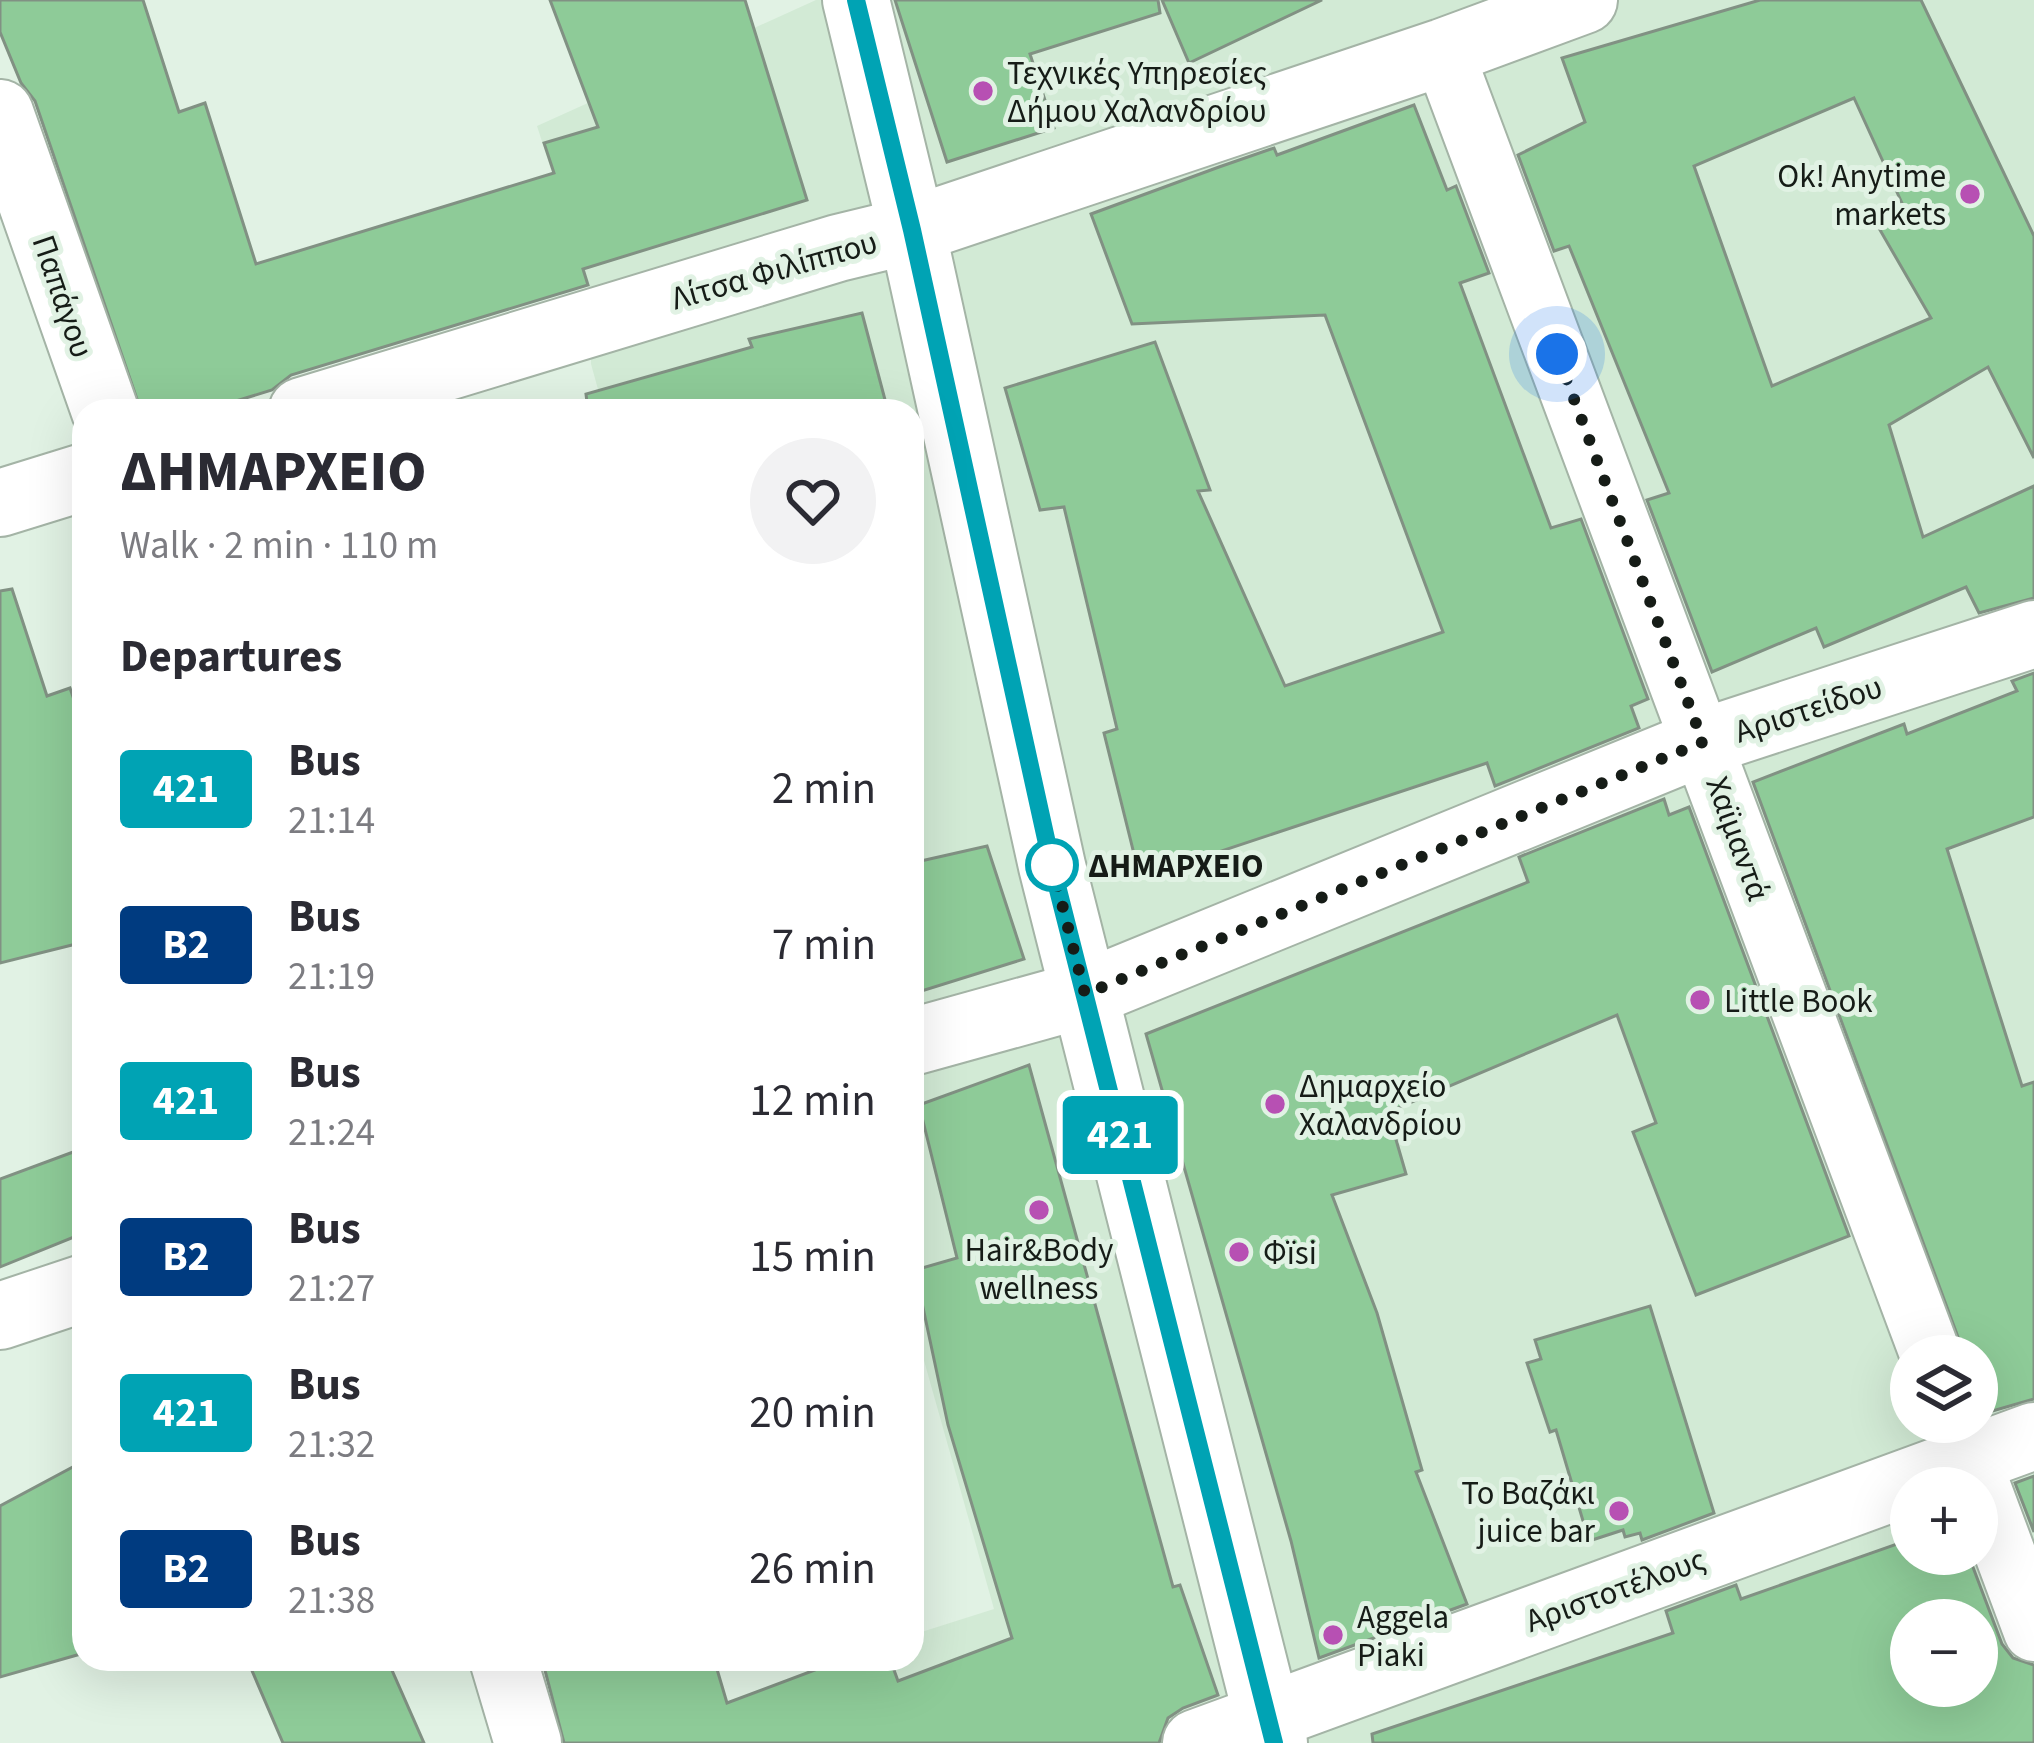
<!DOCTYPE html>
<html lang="en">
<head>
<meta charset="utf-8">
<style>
  body { margin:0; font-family:"Source Sans 3",sans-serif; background:#f2f2f3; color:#2b2b33; height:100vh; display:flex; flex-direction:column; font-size:45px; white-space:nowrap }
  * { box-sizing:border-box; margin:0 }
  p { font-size:39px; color:#7c7c81 }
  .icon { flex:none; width:66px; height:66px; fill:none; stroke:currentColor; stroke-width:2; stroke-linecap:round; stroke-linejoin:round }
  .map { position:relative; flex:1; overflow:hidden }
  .side { position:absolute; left:72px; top:399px; width:852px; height:1272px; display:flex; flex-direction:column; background:#fff; border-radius:36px; box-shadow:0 12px 48px #0002 }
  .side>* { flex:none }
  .badge { padding:0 24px; border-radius:9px; font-size:42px; line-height:78px }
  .controls { position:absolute; left:1890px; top:1335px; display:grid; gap:24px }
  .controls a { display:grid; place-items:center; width:108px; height:108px; border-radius:50%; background:#fff; box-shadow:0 12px 48px #0002; font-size:60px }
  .you { position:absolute; width:60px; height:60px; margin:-30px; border:9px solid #fff; border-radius:50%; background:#1a73e8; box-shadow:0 0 0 18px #1a73e833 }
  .map>.badge { position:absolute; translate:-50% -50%; box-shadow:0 0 0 6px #fff }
  h2 { padding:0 48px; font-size:45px; line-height:108px }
  .round { display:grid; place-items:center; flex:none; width:126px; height:126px; border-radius:63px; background:#f2f2f3 }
  .head { display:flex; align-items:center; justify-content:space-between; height:204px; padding:0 48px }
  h1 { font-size:57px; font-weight:800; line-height:90px }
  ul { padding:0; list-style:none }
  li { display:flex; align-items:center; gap:36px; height:156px; padding:0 48px }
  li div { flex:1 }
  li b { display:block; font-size:45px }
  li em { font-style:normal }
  li .badge { min-width:132px; font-weight:700; text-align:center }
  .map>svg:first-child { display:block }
</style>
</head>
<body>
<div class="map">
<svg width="2034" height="1743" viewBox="0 0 2034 1743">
  <rect width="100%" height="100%" fill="#e1f2e4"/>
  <path fill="#d2ead5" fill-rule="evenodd" d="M 816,0 L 2034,0 L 2034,1743 L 702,1743 L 735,1730 L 727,1703 L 844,1659 L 912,1659 L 912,1635 L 994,1609 L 912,1318 L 912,411 L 604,411 L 591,364 L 591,293 L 537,126 ZM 1911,1356 L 1977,1356 L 1977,1422 L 1911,1422 ZM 1911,1488 L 1977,1488 L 1977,1554 L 1911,1554 ZM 1911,1620 L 1977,1620 L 1977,1686 L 1911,1686 Z"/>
  <g fill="#8ecb98" stroke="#819183" stroke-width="3" fill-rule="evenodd">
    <polygon points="0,0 143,0 179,112 205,103 256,264 554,173 544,143 598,127 550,0 745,0 807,200 583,269 588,285 291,375 272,390 203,411 141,411 35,101 21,83 0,32"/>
    <polygon points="895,0 1158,0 1160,13 1030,54 1054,128 947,162"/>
    <polygon points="1162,0 1322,0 1189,63"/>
    <path d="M 1760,0 L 1921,0 L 2034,236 L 2034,458 L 1988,367 L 1889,425 L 1923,537 L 2034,486 L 2034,598 L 1979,613 L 1966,587 L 1824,647 L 1816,628 L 1712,672 L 1647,500 L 1669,493 L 1569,246 L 1554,251 L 1518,155 L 1585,122 L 1562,58 ZM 1854,98 L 1906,212 L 1880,230 L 1931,318 L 1772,386 L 1694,166 Z"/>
    <polygon points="1414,105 1447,190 1456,186 1489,273 1460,283 1551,528 1581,519 1648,699 1631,706 1639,728 1495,786 1487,763 1140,878 1104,733 1117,729 1064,507 1040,510 1005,388 1155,342 1210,490 1198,491 1285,686 1443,632 1325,315 1132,324 1091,214 1219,167 1274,148 1277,155"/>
    <polygon points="862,313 888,411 588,411 586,394 752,347 749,339"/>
    <polygon points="12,589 47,696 70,688 84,729 84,942 0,963 0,591"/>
    <polygon points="2034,673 2034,817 1947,849 2022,1086 2034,1082 2034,1399 1989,1412 1977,1395 1977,1356 1965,1356 1753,782 1904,724 1907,734 2017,691 2012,681"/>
    <polygon points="1664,799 1669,815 1689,807 1849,1236 1696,1295 1633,1132 1656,1123 1617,1015 1388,1112 1406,1174 1332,1195 1377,1313 1422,1470 1416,1472 1467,1604 1319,1658 1291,1541 1146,1034 1528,882 1519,857"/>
    <polygon points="987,846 1024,959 912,994 912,863"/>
    <polygon points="1029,1065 1173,1587 1180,1585 1218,1695 1183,1708 1168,1718 1159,1743 564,1743 542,1659 714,1659 727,1703 844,1659 890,1659 898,1681 1012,1638 948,1425 915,1270 957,1258 919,1105"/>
    <polygon points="84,1148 84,1233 0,1267 0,1179"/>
    <polygon points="1650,1306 1714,1513 1642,1540 1640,1533 1625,1537 1623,1530 1589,1541 1556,1430 1550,1432 1527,1363 1541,1359 1535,1340"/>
    <polygon points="84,1461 84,1653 0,1677 0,1506"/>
    <polygon points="2034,1476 2034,1532 2015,1483"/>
    <path d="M 1911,1539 L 1911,1554 L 1968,1554 L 2002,1644 L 2013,1658 L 2034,1665 L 2034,1743 L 1373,1743 L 1372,1734 L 1673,1633 L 1666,1611 L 1736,1585 L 1741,1599 ZM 1911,1620 L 1977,1620 L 1977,1686 L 1911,1686 Z"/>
    <polygon points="247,1659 387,1659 424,1743 283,1743"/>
  </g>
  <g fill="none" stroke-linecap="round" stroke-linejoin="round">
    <g stroke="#a4b4a6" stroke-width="64">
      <g id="pedestrian">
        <polyline points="1443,52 1931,1356"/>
        <polyline points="1956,1422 2034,1631"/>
      </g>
    </g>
    <g stroke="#a4b4a6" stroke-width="70">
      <g id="minor">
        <polyline points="0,113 105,411"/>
        <polyline points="302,411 838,248 912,230 1443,52 1584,0"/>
        <polyline points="0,503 84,477"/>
        <polyline points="912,1042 1085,994 1703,742 2034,634"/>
        <polyline points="0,1316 84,1288"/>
        <polyline points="503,1659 528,1743"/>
      </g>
    </g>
    <g stroke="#a4b4a6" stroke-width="70">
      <g id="tertiary">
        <polyline points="856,0 912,230 1052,866 1274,1743"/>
        <polyline points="1196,1743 2034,1436"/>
      </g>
    </g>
    <use href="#pedestrian" stroke="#fff" stroke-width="60"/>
    <use href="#minor" stroke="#fff" stroke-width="66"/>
    <use href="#tertiary" stroke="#fff" stroke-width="66"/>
  </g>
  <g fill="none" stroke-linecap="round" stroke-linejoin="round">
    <g stroke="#fff" stroke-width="27">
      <polyline id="line" points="856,0 912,230 1052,866 1274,1743"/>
    </g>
    <use href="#line" stroke="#00a3b4" stroke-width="18"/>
    <polyline stroke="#161c17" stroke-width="12" stroke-dasharray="0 21.6" points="1052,865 1085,994 1703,742 1557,354"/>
  </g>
  <g fill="#b750b3" stroke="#e1f2e4" stroke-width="4.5">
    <circle cx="983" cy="91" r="12"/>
    <circle cx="1970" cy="194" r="12"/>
    <circle cx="1700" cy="1000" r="12"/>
    <circle cx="1275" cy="1104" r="12"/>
    <circle cx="1039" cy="1210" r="12"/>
    <circle cx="1239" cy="1252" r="12"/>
    <circle cx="1619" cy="1511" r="12"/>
    <circle cx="1333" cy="1635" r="12"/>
  </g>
  <circle fill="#fff" stroke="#00a3b4" stroke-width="6" cx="1052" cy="865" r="24"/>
  <g text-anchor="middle" stroke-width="10" stroke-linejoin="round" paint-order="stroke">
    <g font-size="33" fill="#161c17" stroke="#e1f2e4" text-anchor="start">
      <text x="1007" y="84">Τεχνικές Υπηρεσίες<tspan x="1007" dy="38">Δήμου Χαλανδρίου</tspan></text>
      <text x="1946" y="187" text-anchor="end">Ok! Anytime<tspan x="1946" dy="38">markets</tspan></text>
      <text x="1724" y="1012">Little Book</text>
      <text x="1299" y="1097">Δημαρχείο<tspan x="1299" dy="38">Χαλανδρίου</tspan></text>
      <text x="1039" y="1261" text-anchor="middle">Hair&amp;Body<tspan x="1039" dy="38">wellness</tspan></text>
      <text x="1263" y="1264">Φïsi</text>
      <text x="1595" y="1504" text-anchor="end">Το Βαζάκι<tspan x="1595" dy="38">juice bar</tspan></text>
      <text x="1357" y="1628">Aggela<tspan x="1357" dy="38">Piaki</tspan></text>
    </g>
    <g font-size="33" fill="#161c17" stroke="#e1f2e4">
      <text transform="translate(774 269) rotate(-16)" y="12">Λίτσα Φιλίππου</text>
      <text transform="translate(64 296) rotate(71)" y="12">Παπάγου</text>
      <text transform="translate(1808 708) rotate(-18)" y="12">Αριστείδου</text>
      <text transform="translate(1739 838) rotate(70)" y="12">Χαϊμαντά</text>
      <text transform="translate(1615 1589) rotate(-20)" y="12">Αριστοτέλους</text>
    </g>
    <g font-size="33" font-weight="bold" fill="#161c17" stroke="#e1f2e4" text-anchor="start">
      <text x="1088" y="877">ΔΗΜΑΡΧΕΙΟ</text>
    </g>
  </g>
</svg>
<div class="controls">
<a><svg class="icon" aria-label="layers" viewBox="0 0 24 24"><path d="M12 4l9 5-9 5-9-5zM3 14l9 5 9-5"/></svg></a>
<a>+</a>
<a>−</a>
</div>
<div class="you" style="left:1557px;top:354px"></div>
<b class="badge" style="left:1120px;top:1135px;background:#00a3b4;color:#fff">421</b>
<section class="side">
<div class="head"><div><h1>ΔΗΜΑΡΧΕΙΟ</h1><p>Walk · 2 min · 110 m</p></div><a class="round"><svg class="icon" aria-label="heart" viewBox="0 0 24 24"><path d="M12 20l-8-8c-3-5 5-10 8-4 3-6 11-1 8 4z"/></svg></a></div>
<h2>Departures</h2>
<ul>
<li><span class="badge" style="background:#00a3b4;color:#fff">421</span><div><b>Bus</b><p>21:14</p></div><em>2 min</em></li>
<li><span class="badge" style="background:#003b80;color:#fff">Β2</span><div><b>Bus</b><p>21:19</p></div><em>7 min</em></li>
<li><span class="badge" style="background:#00a3b4;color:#fff">421</span><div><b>Bus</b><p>21:24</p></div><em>12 min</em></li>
<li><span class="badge" style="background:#003b80;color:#fff">Β2</span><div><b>Bus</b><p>21:27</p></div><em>15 min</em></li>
<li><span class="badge" style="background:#00a3b4;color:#fff">421</span><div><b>Bus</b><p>21:32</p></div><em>20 min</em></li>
<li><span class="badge" style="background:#003b80;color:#fff">Β2</span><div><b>Bus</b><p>21:38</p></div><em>26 min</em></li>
</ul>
</section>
</div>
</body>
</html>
